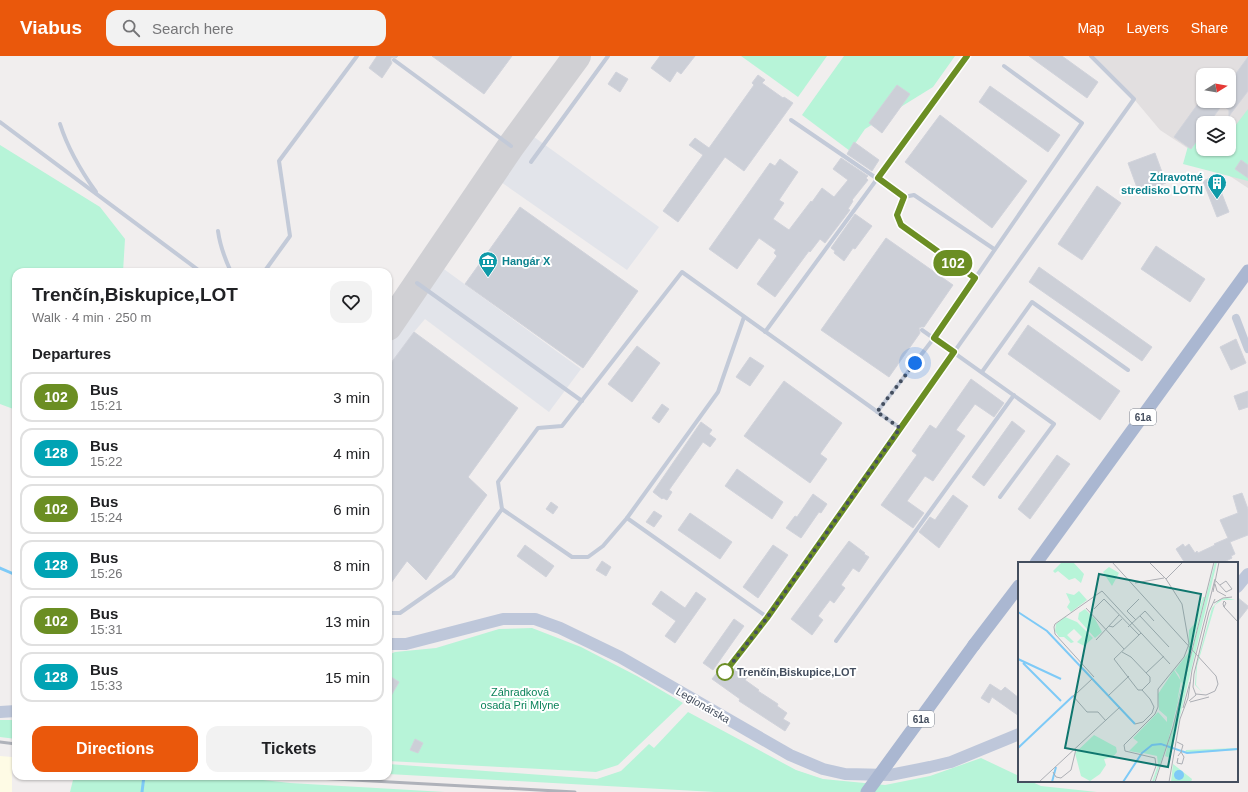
<!DOCTYPE html>
<html lang="en">
<head>
<meta charset="utf-8">
<style>
  body { margin:0; font-family:Arial,sans-serif; background:#f2f2f2; color:#202124; height:100vh; display:flex; flex-direction:column; font-size:15px; white-space:nowrap }
  * { box-sizing:border-box; margin:0 }
  p { font-size:13px; color:#757577 }
  .icon { flex:none; width:22px; height:22px; fill:none; stroke:currentColor; stroke-width:2; stroke-linecap:round; stroke-linejoin:round }
  .map { position:relative; flex:1; overflow:hidden }
  .panel { position:absolute; left:12px; top:212px; width:380px; height:512px; display:flex; flex-direction:column; background:#fff; border-radius:12px; box-shadow:0 1px 3px #0004 }
  .panel>* { flex:none }
  .badge { padding:0 8px; border-radius:13px; font-size:14px; line-height:26px }
  .needle { width:26px; rotate:79deg }
  .buttons { position:absolute; left:1196px; top:12px; display:grid; gap:8px }
  .buttons a { display:grid; place-items:center; width:40px; height:40px; border-radius:8px; background:#fff; box-shadow:0 1px 3px #0004; font-size:20px }
  .you { position:absolute; width:20px; height:20px; margin:-10px; border:3px solid #fff; border-radius:50%; background:#1a73e8; box-shadow:0 0 0 6px #1a73e833 }
  .map>.badge { position:absolute; translate:-50% -50%; box-shadow:0 0 0 2px #fff }
  h2 { padding:0 20px; font-size:15px; line-height:36px }
  .round { display:grid; place-items:center; flex:none; width:42px; height:42px; border-radius:12px; background:#f2f2f2 }
  .headline { display:flex; align-items:center; justify-content:space-between; height:68px; padding:0 20px }
  h1 { font-size:19px; font-weight:800; line-height:30px }
  .button { display:flex; gap:8px; margin-top:auto; padding:8px 20px }
  .button a { flex:1; height:46px; border-radius:12px; background:#ea580c; color:#fff; font-size:16px; font-weight:800; line-height:46px; text-align:center }
  .button a+a { background:#f2f2f2; color:#202124 }
  ul { padding:0; list-style:none }
  li { display:flex; align-items:center; gap:12px; height:50px; margin:0 8px 6px; padding:0 12px; border:2px solid #e0e0e0; border-radius:12px }
  li div { flex:1 }
  li b { display:block; font-size:15px }
  li em { font-style:normal }
  li .badge { min-width:44px; font-weight:700; text-align:center }
  header { display:flex; align-items:center; gap:24px; box-sizing:border-box; height:56px; padding:0 20px; background:#ea580c; color:#fff }
  header strong { font-size:19px }
  nav { display:flex; gap:22px; margin-inline-start:auto; font-size:14px }
  .search { width:280px; height:36px; background:#f2f2f2; display:flex; align-items:center; gap:10px; box-sizing:border-box; padding:0 14px; border-radius:12px; color:#757577; font-size:15px }
  .map>svg:first-child { display:block }
</style>
</head>
<body>
<header>
<strong>Viabus</strong>
<div class="search"><svg class="icon" aria-label="search" viewBox="0 0 24 24"><circle cx="10" cy="10" r="6"/><path d="M15 15l6 6"/></svg>Search here</div>
<nav><a>Map</a><a>Layers</a><a>Share</a></nav>
</header>
<div class="map">
<svg width="1248" height="736" viewBox="0 0 1248 736">
  <rect width="100%" height="100%" fill="#f1eeee"/>
  <polygon fill="#fefbe5" points="0,700 12,701 12,736 0,736"/>
  <path fill="#e2dfe0" fill-rule="evenodd" d="M 1091,0 L 1248,0 L 1248,132 L 1160,74 L 1134,43 ZM 1203,19 L 1229,19 L 1229,45 L 1203,45 ZM 1203,67 L 1229,67 L 1229,93 L 1203,93 Z"/>
  <polygon fill="#e2e4ea" points="516,68 659,171 627,214 498,124 437,208 581,313 549,356 425,263 414,276 388,311 388,248"/>
  <g fill="#b7f4d8">
    <polygon points="741,0 827,0 798,41"/>
    <polygon points="844,0 955,0 933,31 865,73 850,95 802,59"/>
    <polygon points="1248,53 1248,125 1183,108 1190,83 1203,89 1203,93 1214,93 1217,94 1218,93 1229,93 1229,78"/>
    <polygon points="0,89 100,151 125,183 123,216 16,216 16,354 0,348"/>
    <polygon points="532,572 581,591 637,620 683,647 618,709 596,716 388,705 388,599 395,596 436,592 499,573"/>
    <polygon points="688,656 796,714 823,723 885,729 930,720 981,702 1019,720 1019,725 1030,725 1041,730 1097,736 715,736 388,718 388,708 597,723 621,715 649,688 654,692"/>
    <polygon points="0,664 16,664 16,683 0,681"/>
    <polygon points="74,720 225,720 290,727 445,736 70,736"/>
  </g>
  <g fill="none" stroke-linecap="round" stroke-linejoin="round">
    <g stroke="#7ecaf7" stroke-width="3">
      <polyline points="0,512 16,519"/>
      <polyline points="142,736 144,720"/>
    </g>
    <polyline stroke="#d0d0d4" stroke-width="28" points="388,271 511,90 577,0"/>
  </g>
  <g fill="#cccfd7" stroke="#d1d3db">
    <polygon points="377,0 398,0 396,2 394,1 391,2 391,5 392,7 382,22 369,12"/>
    <polygon points="432,0 512,0 484,38"/>
    <polygon points="660,0 695,0 681,18 677,15 670,26 651,12"/>
    <polygon points="1029,0 1062,0 1098,26 1087,42"/>
    <polygon points="1248,1 1248,35 1229,60 1229,54 1222,49 1209,67 1203,67 1203,76 1191,93 1174,81 1200,45 1229,45 1229,27"/>
    <polygon points="616,16 628,23 620,36 608,28"/>
    <polygon points="758,19 765,24 762,27 783,42 784,41 793,47 744,115 725,101 678,166 663,155 703,99 689,89 695,82 709,92 754,29 752,27"/>
    <polygon points="897,29 910,38 882,77 869,67"/>
    <polygon points="990,30 1060,79 1048,96 979,46"/>
    <polygon points="940,59 1027,125 992,172 905,106"/>
    <polygon points="854,86 879,104 872,115 847,98"/>
    <polygon points="1155,97 1166,127 1139,137 1128,107"/>
    <polygon points="841,102 868,120 866,122 868,124 852,144 853,145 848,153 850,154 825,187 820,183 810,196 809,195 775,241 757,228 777,200 774,197 776,194 759,182 737,213 709,193 770,107 775,110 780,103 798,116 779,144 784,147 773,163 789,174 811,145 812,146 822,132 834,141 848,124 833,113"/>
    <polygon points="1241,104 1248,109 1248,122 1235,113"/>
    <polygon points="1215,120 1229,156 1217,161 1203,125"/>
    <polygon points="1097,130 1121,147 1082,204 1058,188"/>
    <polygon points="520,151 638,235 583,312 465,228"/>
    <polygon points="855,158 872,170 855,193 853,192 844,205 834,197 835,195 831,192"/>
    <polygon points="886,182 953,229 924,271 921,271 919,272 920,277 889,321 821,274"/>
    <polygon points="1156,190 1205,223 1190,246 1141,213"/>
    <polygon points="1039,211 1152,291 1142,305 1029,226"/>
    <polygon points="1028,269 1120,335 1100,364 1008,298"/>
    <polygon points="414,276 518,352 468,421 487,439 426,524 407,505 388,531 388,311"/>
    <polygon points="1236,283 1246,307 1231,314 1220,291"/>
    <polygon points="637,290 660,307 632,346 608,328"/>
    <polygon points="750,301 764,310 750,330 736,321"/>
    <polygon points="971,323 1004,347 994,361 975,348 956,374 965,380 933,425 925,420 907,445 924,457 913,472 881,449 917,399 912,395 930,369 936,373"/>
    <polygon points="784,325 842,367 820,398 827,403 810,427 744,380"/>
    <polygon points="1248,335 1248,351 1239,354 1234,340"/>
    <polygon points="662,348 669,353 659,367 652,362"/>
    <polygon points="1012,365 1025,375 984,430 972,421"/>
    <polygon points="701,366 712,374 709,378 716,383 710,391 703,386 669,434 672,436 667,444 663,442 662,443 653,436"/>
    <polygon points="1057,399 1070,408 1030,463 1018,453"/>
    <polygon points="737,413 783,446 772,463 725,430"/>
    <polygon points="1242,437 1248,453 1248,479 1230,486 1235,498 1231,500 1232,502 1222,507 1185,507 1176,493 1183,488 1185,491 1189,488 1195,497 1197,495 1198,497 1215,489 1214,488 1228,482 1220,464 1238,457 1233,440"/>
    <polygon points="813,438 827,448 821,457 819,456 801,482 786,472 795,460 797,461"/>
    <polygon points="953,439 968,450 939,492 919,476 930,461 935,464"/>
    <polygon points="551,446 558,451 553,458 546,453"/>
    <polygon points="654,455 662,460 654,471 646,466"/>
    <polygon points="690,457 732,486 720,503 678,474"/>
    <polygon points="849,485 865,497 864,498 869,501 859,516 853,512 841,529 845,532 834,547 830,544 818,560 823,564 812,579 791,563"/>
    <polygon points="525,489 554,510 546,521 517,500"/>
    <polygon points="773,489 788,499 758,542 743,531"/>
    <polygon points="602,505 611,511 606,520 596,514"/>
    <polygon points="661,535 685,552 696,536 706,543 675,587 665,580 676,565 652,548"/>
    <polygon points="1237,541 1248,550 1248,552 1237,566"/>
    <polygon points="734,563 744,570 713,614 703,607"/>
    <polygon points="736,611 748,620 745,624 759,634 758,635 778,648 777,650 787,657 783,663 790,667 785,675 739,645 740,643 712,623 720,613 722,614 722,617 723,619 728,618 729,619"/>
    <polygon points="388,619 399,626 388,645"/>
    <polygon points="990,628 1001,635 1005,631 1019,642 1019,660 992,641 989,647 981,642"/>
    <polygon points="415,683 423,687 418,697 410,694"/>
  </g>
  <g fill="none" stroke-linecap="round" stroke-linejoin="round">
    <g stroke="#c3cad8" stroke-width="4">
      <polyline points="394,4 511,90"/>
      <polyline points="791,64 904,141 914,139 994,193"/>
      <polyline points="0,66 201,216"/>
      <path d="M 60,68 C 68,93 81,115 96,136"/>
      <polyline points="531,106 608,0"/>
      <polyline points="904,141 897,159 901,169 975,222"/>
      <path d="M 218,175 C 220,190 225,203 231,216"/>
      <polyline points="264,216 290,180 279,105 357,0"/>
      <polyline points="417,227 582,345"/>
      <polyline points="922,274 1054,368 1000,441"/>
      <polyline points="765,276 967,0"/>
      <polyline points="982,316 1032,246 1128,314"/>
      <polyline points="877,356 934,282 1082,67 1004,10"/>
      <polyline points="502,453 572,501 588,501 603,490 627,462 718,336 744,261"/>
      <polyline points="627,462 767,561"/>
      <polyline points="388,557 400,557 453,520 502,453 498,426 538,372 562,370 682,216 900,372"/>
      <polyline points="836,585 1014,339"/>
      <polyline points="725,616 767,561 900,372 1134,43 1091,0"/>
    </g>
    <polyline stroke="#c3cad8" stroke-width="8" points="1236,262 1248,293"/>
    <g stroke="#bec7da" stroke-width="12">
      <polyline points="1237,531 1248,518"/>
      <polyline points="388,588 406,588 503,563 535,563 560,572 620,601 790,699 823,713 845,718 890,719 930,711 951,706 1019,678"/>
      <polyline points="0,656 16,655"/>
    </g>
    <g stroke="#aab7d1" stroke-width="13">
      <polyline points="1036,507 1248,215"/>
      <polyline points="974,589 1019,530"/>
    </g>
    <g stroke="#afb2ba" stroke-width="3">
      <polyline points="0,686 16,688"/>
      <polyline points="280,720 575,736"/>
    </g>
    <polyline stroke="#aab7d1" stroke-width="13" points="867,736 974,589"/>
  </g>
  <g fill="none" stroke-linecap="round" stroke-linejoin="round">
    <g stroke="#fff" stroke-width="9">
      <polyline id="line" points="725,616 767,562 954,296 934,282 975,222 901,169 897,159 904,141 878,122 967,0"/>
    </g>
    <use href="#line" stroke="#6b8e23" stroke-width="6"/>
    <polyline stroke="#444e5e" stroke-width="4" stroke-dasharray="0 7.2" points="725,616 767,562 900,372 877,356 915,307"/>
  </g>
  <defs>
    <g id="building-pin" transform="scale(1)"><path d="M0 17L-7.5 6A9.5 9.5 0 1 1 7.5 6Z" fill="#0f9aa8" stroke="#fff"/><path d="M-4-6H4V6H1V3H-1V6H-4ZM-2.5-4.3h1.7v1.8h-1.7ZM.8-4.3h1.7v1.8H.8ZM-2.5-1h1.7V.8h-1.7ZM.8-1h1.7V.8H.8Z" fill="#fff"/></g>
    <g id="museum-pin" transform="scale(1)"><path d="M0 17L-7.5 6A9.5 9.5 0 1 1 7.5 6Z" fill="#0f9aa8" stroke="#fff"/><path d="M0-6L6-3V-2H-6V-3ZM-5-1h2V3h-2ZM-1-1h2V3h-2ZM3-1h2V3H3ZM-6 4H6V6H-6Z" fill="#fff"/></g>
  </defs>
  <g fill-rule="evenodd">
    <use href="#building-pin" x="1217" y="127"/>
    <use href="#museum-pin" x="488" y="205"/>
  </g>
  <circle fill="#fff" stroke="#6b8e23" stroke-width="2" cx="725" cy="616" r="8"/>
  <g text-anchor="middle" stroke-width="4" stroke-linejoin="round" paint-order="stroke">
    <g fill="#fff" stroke="#7c838e" stroke-width="1">
      <rect x="1130" y="353" width="26" height="16" rx="3"/>
      <rect x="908" y="655" width="26" height="16" rx="3"/>
    </g>
    <g font-size="10" font-weight="bold" fill="#444e5e">
      <text x="1143" y="365">61a</text>
      <text x="921" y="667">61a</text>
    </g>
    <g font-size="11" font-weight="bold" fill="#0d838f" stroke="#fff" text-anchor="end">
      <text x="1203" y="125">Zdravotné<tspan x="1203" dy="13">stredisko LOTN</tspan></text>
      <text x="502" y="209" text-anchor="start">Hangár X</text>
    </g>
    <g font-size="11" font-weight="bold" fill="#444e5e" stroke="#fff" text-anchor="start">
      <text x="737" y="620">Trenčín,Biskupice,LOT</text>
    </g>
    <g font-size="11" fill="#0b835a" stroke="#fff">
      <text x="520" y="640">Záhradková<tspan x="520" dy="13">osada Pri Mlyne</tspan></text>
    </g>
    <g font-size="11" fill="#444e5e" stroke="#fff">
      <text transform="translate(703 649) rotate(30)" y="4">Legionárska</text>
    </g>
  </g>
  <g transform="translate(1018 506)">
    <rect width="220" height="220" fill="#f1eeee"/>
    <path d="M 44,0 L 55,0 L 66,12 L 63,21 L 57,16 L 51,18 L 40,9 L 37,11 L 35,9 ZM 197,0 L 199,0 L 152,196 L 147,194 ZM 91,5 L 101,11 L 94,24 L 85,10 ZM 61,29 L 69,38 L 53,50 L 49,45 L 52,40 L 48,31 L 56,33 ZM 185,35 L 187,35 L 149,183 L 134,182 L 122,191 L 111,189 L 120,180 L 115,176 L 140,150 L 149,160 L 149,155 L 141,148 L 140,132 L 156,108 L 163,119 L 159,140 L 164,122 L 161,113 L 157,108 L 170,91 L 171,68 L 177,61 ZM 209,36 L 217,38 L 204,38 L 197,43 L 179,104 L 178,123 L 185,131 L 177,123 L 178,105 L 194,46 L 202,37 ZM 67,47 L 77,57 L 84,70 L 77,76 L 60,57 L 61,51 ZM 47,55 L 59,60 L 75,76 L 66,84 L 59,80 L 64,75 L 56,67 L 49,73 L 56,80 L 53,81 L 46,75 L 41,75 L 37,69 L 38,62 ZM 76,173 L 98,185 L 99,190 L 95,195 L 86,197 L 88,203 L 82,212 L 72,219 L 63,214 L 57,191 ZM 141,182 L 148,185 L 136,220 L 134,220 L 140,203 L 139,194 L 125,191 L 132,184 ZM 220,186 L 220,188 L 167,191 L 168,188 ZM 155,202 L 174,217 L 173,220 L 153,220 Z" fill="#b7f4d8"/>
    <path d="M156 213a5 5 0 1 1 10 0a5 5 0 1 1-10 0Z" fill="#7ecaf7"/>
    <path fill="none" stroke="#7ecaf7" stroke-width="2" d="M 0,50 L 29,69 L 117,162M 0,97 L 43,117M 5,101 L 43,139M 0,186 L 55,134M 34,220 L 38,205M 105,220 L 124,191 L 134,183 L 143,182 L 169,191 L 220,187"/>
    <path fill="none" stroke="#acaeb4" stroke-width="1" d="M 94,0 L 198,114 L 200,122 L 197,129 L 188,133 L 178,132M 131,0 L 148,17 L 164,42 L 171,82 L 166,95 L 140,127 L 140,145 L 137,152 L 106,183 L 107,189 L 137,196 L 138,204 L 132,220M 148,17 L 165,0M 198,19 L 208,30 L 214,27 L 208,19 L 202,23M 117,21 L 146,16M 197,22 L 199,29 L 208,34M 195,30 L 201,0M 196,41 L 205,36 L 214,35M 206,45 L 208,41 L 206,39 L 205,42 L 206,45 L 220,60M 68,46 L 106,87M 76,47 L 86,37 L 121,73M 122,54 L 151,85M 118,58 L 109,49 L 121,37M 91,64 L 95,65 L 104,57M 110,65 L 127,49 L 136,59M 78,78 L 101,53M 104,90 L 113,95 L 132,115 L 132,120 L 124,128M 128,111 L 146,94M 76,115 L 37,72 L 36,65 L 37,62 L 84,29 L 152,102M 59,131 L 74,117M 57,132 L 55,134 L 69,150 L 80,150 L 88,159M 90,134 L 111,114M 171,139 L 178,133 L 175,125 L 176,112 L 191,50 L 197,37M 172,140 L 191,135M 165,146 L 172,120M 162,157 L 170,136 L 174,108 L 197,17M 117,162 L 125,160 L 134,151 L 136,145 L 132,137 L 124,128 L 120,128 L 96,97 L 123,71M 159,180 L 165,183 L 163,190M 160,196 L 159,201 L 164,202 L 166,195 L 163,190 L 160,194M 35,210 L 38,215 L 43,216 L 53,208 L 58,187M 21,220 L 102,145M 137,220 L 155,165 L 196,0M 151,220 L 162,157"/>
    <path fill="#0f766e" fill-opacity="0.15" stroke="#0f766e" stroke-width="2" d="M 81,12 L 183,32 L 150,205 L 47,186 Z"/>
    <rect width="220" height="220" fill="none" stroke="#444e5e" stroke-width="2"/>
  </g>
</svg>
<div class="buttons">
<a><svg class="needle" viewBox="-14 -14 28 28"><path d="M0-13l5 13h-10z" fill="#e53935"/><path d="M0 13l5-13h-10z" fill="#757577"/></svg></a>
<a><svg class="icon" aria-label="layers" viewBox="0 0 24 24"><path d="M12 4l9 5-9 5-9-5zM3 14l9 5 9-5"/></svg></a>
</div>
<div class="you" style="left:915px;top:307px"></div>
<b class="badge" style="left:953px;top:207px;background:#6b8e23;color:#fff">102</b>
<section class="panel">
<div class="headline"><div><h1>Trenčín,Biskupice,LOT</h1><p>Walk · 4 min · 250 m</p></div><a class="round"><svg class="icon" aria-label="heart" viewBox="0 0 24 24"><path d="M12 20l-8-8c-3-5 5-10 8-4 3-6 11-1 8 4z"/></svg></a></div>
<h2>Departures</h2>
<ul>
<li><span class="badge" style="background:#6b8e23;color:#fff">102</span><div><b>Bus</b><p>15:21</p></div><em>3 min</em></li>
<li><span class="badge" style="background:#00a3b4;color:#fff">128</span><div><b>Bus</b><p>15:22</p></div><em>4 min</em></li>
<li><span class="badge" style="background:#6b8e23;color:#fff">102</span><div><b>Bus</b><p>15:24</p></div><em>6 min</em></li>
<li><span class="badge" style="background:#00a3b4;color:#fff">128</span><div><b>Bus</b><p>15:26</p></div><em>8 min</em></li>
<li><span class="badge" style="background:#6b8e23;color:#fff">102</span><div><b>Bus</b><p>15:31</p></div><em>13 min</em></li>
<li><span class="badge" style="background:#00a3b4;color:#fff">128</span><div><b>Bus</b><p>15:33</p></div><em>15 min</em></li>
</ul>
<div class="button"><a>Directions</a><a>Tickets</a></div>
</section>
</div>
</body>
</html>
